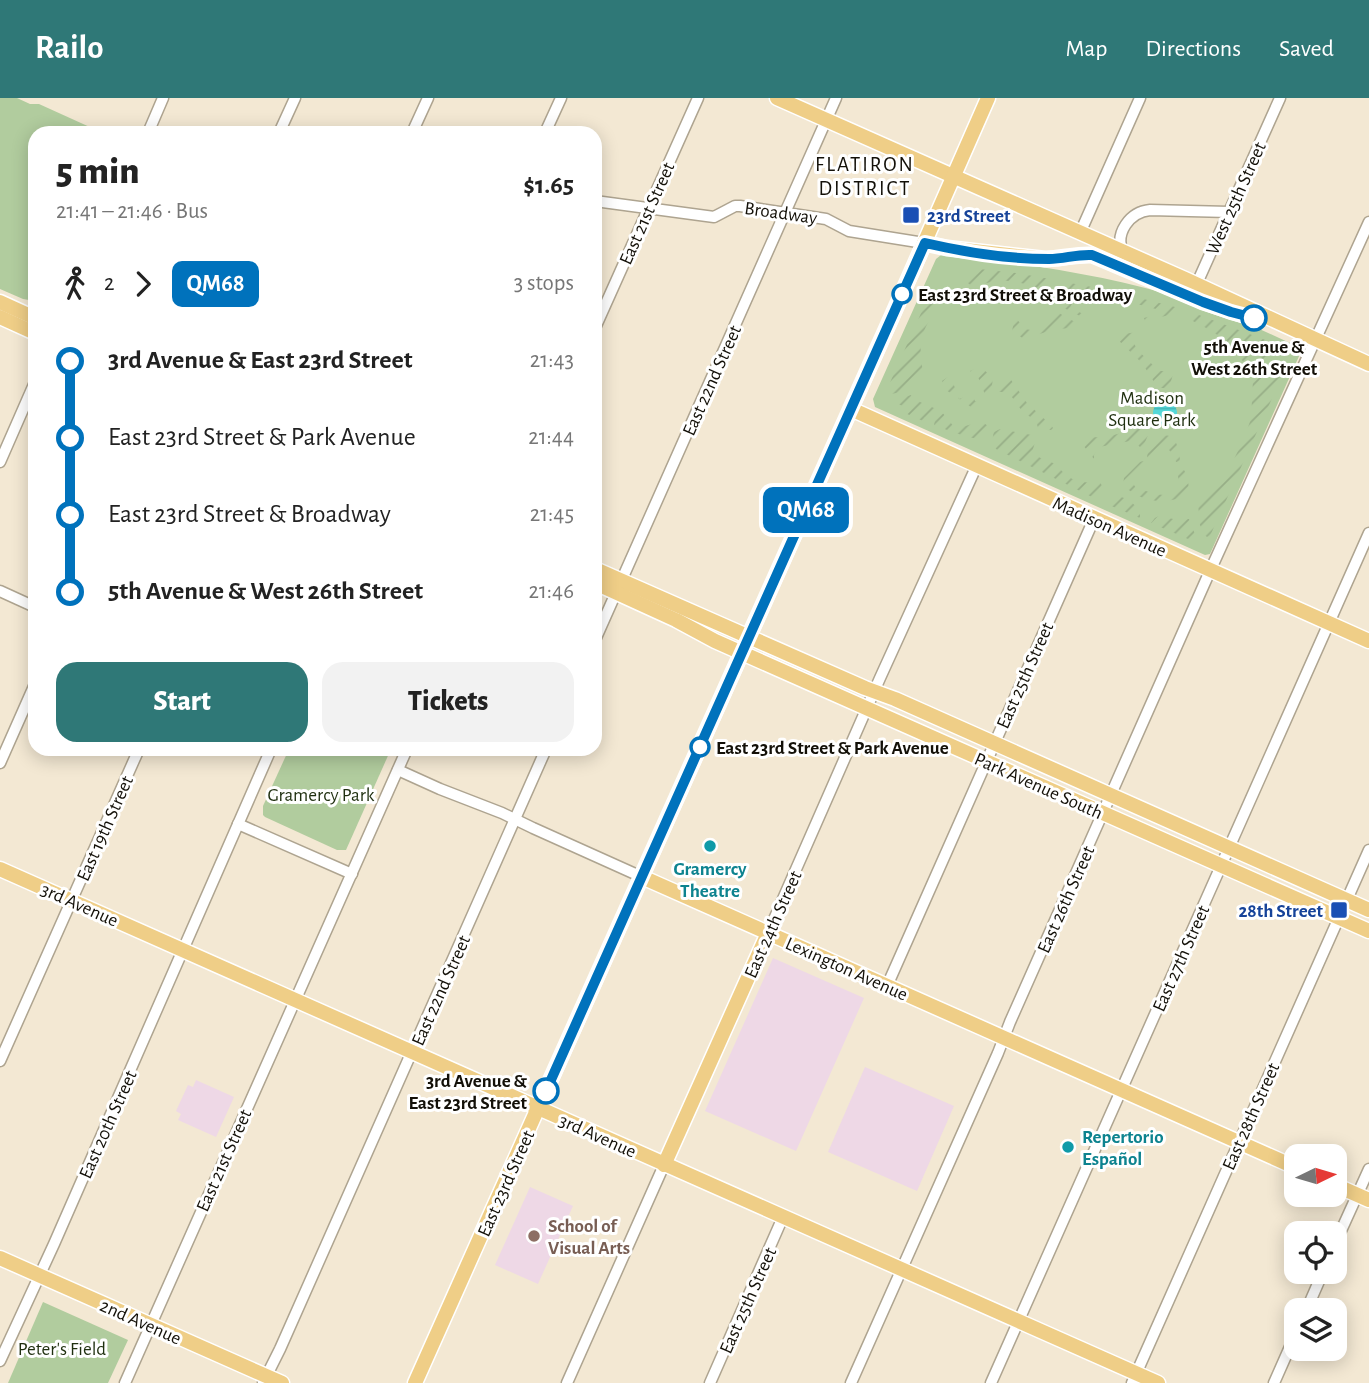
<!DOCTYPE html>
<html lang="en">
<head>
<meta charset="utf-8">
<style>
  body { margin:0; font-family:"Alegreya Sans",sans-serif; background:#f2f2f2; color:#222; height:100vh; display:flex; flex-direction:column; font-size:26px; white-space:nowrap }
  * { box-sizing:border-box; margin:0 }
  p { font-size:23px; color:#767676 }
  .icon { flex:none; width:38px; height:38px; fill:none; stroke:currentColor; stroke-width:2; stroke-linecap:round; stroke-linejoin:round }
  .map { position:relative; flex:1; overflow:hidden }
  .side { position:absolute; left:28px; top:28px; width:574px; height:630px; display:flex; flex-direction:column; background:#fff; border-radius:21px; box-shadow:0 4px 18px #0003 }
  .side>* { flex:none }
  .badge { padding:0 14px; border-radius:10px; font-size:24px; line-height:46px }
  .needle { width:46px; rotate:85deg }
  .tools { position:absolute; left:1284px; top:1046px; display:grid; gap:14px }
  .tools a { display:grid; place-items:center; width:63px; height:63px; border-radius:14px; background:#fff; box-shadow:0 4px 18px #0003; font-size:35px }
  .map>.badge { position:absolute; translate:-50% -50%; box-shadow:0 0 0 4px #fff }
  .legs { display:flex; align-items:center; gap:10px; height:77px; padding:0 28px; font-size:23px }
  .legs p { margin-inline-start:auto }
  .overview { display:flex; align-items:center; justify-content:space-between; height:119px; padding:0 28px }
  h1 { font-size:38px; font-weight:800; line-height:52px }
  .button { display:flex; gap:14px; margin-top:auto; padding:14px 28px }
  .button a { flex:1; height:80px; border-radius:21px; background:#2f7877; color:#fff; font-size:28px; font-weight:800; line-height:80px; text-align:center }
  .button a+a { background:#f2f2f2; color:#222 }
  ul { padding:0 28px; list-style:none }
  li { display:flex; align-items:center; gap:24px; height:77px; font-size:26px }
  li i { display:grid; place-items:center; width:10px; height:100%; margin:0 9px; background:currentColor }
  li i::after { content:''; width:18px; height:18px; margin:-9px; border:5px solid; border-radius:50%; background:#fff }
  li p { margin-inline-start:auto }
  li:first-child i { background:linear-gradient(#0000 50%,currentColor 0) }
  li:last-child i { background:linear-gradient(currentColor 50%,#0000 0) }
  header { display:flex; align-items:center; gap:42px; box-sizing:border-box; height:98px; padding:0 35px; background:#2f7877; color:#fff }
  header strong { font-size:33px }
  nav { display:flex; gap:38px; margin-inline-start:auto; font-size:24px }
  .map>svg:first-child { display:block }
</style>
</head>
<body>
<header>
<strong>Railo</strong>
<nav><a>Map</a><a>Directions</a><a>Saved</a></nav>
</header>
<div class="map">
<svg width="1369" height="1285" viewBox="0 0 1369 1285">
  <defs>
    <pattern id="garden-furrows" width="10" height="10" patternUnits="userSpaceOnUse" patternTransform="scale(1.75)"><rect width="10" height="10" fill="#b1cc9e"/><path d="M-1 1l2-2M0 10L10 0M9 11l2-2" fill="none" stroke="#97ae87"/></pattern>
    <pattern id="water-rules" width="6" height="5" patternUnits="userSpaceOnUse" patternTransform="scale(1.75)"><rect width="6" height="5" fill="#54d7d8"/><path d="M0 2.5h6" fill="none" stroke="#48b8b8"/></pattern>
  </defs>
  <rect width="100%" height="100%" fill="#f3e8d3"/>
  <g fill="#eed8e6">
    <polygon points="773,860 864,900 796,1053 705,1013"/>
    <polygon points="865,969 954,1008 917,1093 828,1054"/>
    <polygon points="196,982 234,999 216,1039 178,1022 181,1016 176,1013 188,987 193,989"/>
    <polygon points="530,1089 573,1108 538,1186 495,1167"/>
  </g>
  <g fill="#b1cc9e">
    <polygon points="0,0 17,0 30,6 39,6 103,35 35,35 35,203 23,201 0,191"/>
    <path d="M 941,157 C 1025,165 1107,177 1188,202 C 1225,214 1261,232 1297,248 L 1300,251 L 1300,256 L 1210,456 L 1205,457 L 875,309 L 873,301 L 936,161 Z"/>
    <polygon points="289,651 391,651 346,752 337,752 265,719 263,717 263,708"/>
    <polygon points="43,1204 128,1242 108,1285 8,1285"/>
  </g>
  <g fill="url(#garden-furrows)">
    <path d="M 970,170 L 1016,175 L 1050,181 L 1044,192 C 1029,187 1015,182 998,183 C 991,183 975,190 969,186 C 965,183 966,179 966,175 Z"/>
    <polygon points="1070,185 1108,192 1179,210 1180,213 1177,215 1145,223 1144,220 1158,216 1160,215 1160,212 1079,191 1071,208 1075,210 1075,212 1083,216 1082,219 1064,210 1061,206"/>
    <path d="M 937,189 L 942,192 L 946,201 C 931,219 919,232 921,258 C 921,266 924,273 922,281 C 914,289 900,296 888,296 L 886,293 L 888,289 L 930,195 L 933,191 Z"/>
    <polygon points="1057,214 1075,224 1077,229 1052,232 1024,241 1012,233 1015,219 1025,231 1031,232 1052,222"/>
    <path d="M 1191,214 L 1279,247 L 1282,250 L 1282,253 C 1272,262 1258,271 1245,266 L 1228,244 L 1210,232 L 1189,221 L 1187,217 Z"/>
    <path d="M 1137,234 C 1134,238 1132,240 1134,245 C 1137,254 1153,266 1159,273 L 1174,273 L 1169,290 L 1158,290 L 1142,265 L 1115,239 L 1117,237 Z"/>
    <polygon points="1285,262 1287,262 1288,265 1210,438 1207,439 1204,436 1200,427 1198,406 1199,400 1219,381 1232,365 1242,345 1251,321 1253,282 1259,276"/>
    <path d="M 977,270 L 982,270 L 993,280 L 990,302 C 987,304 984,304 981,302 L 986,299 L 978,279 L 973,280 L 970,273 Z"/>
    <polygon points="948,279 951,279 959,301 972,296 975,303 978,303 978,305 971,309 946,292 942,283"/>
    <polygon points="1009,279 1027,305 1051,327 1053,330 1051,332 1038,330 1036,323 1022,313 1009,295 1006,294 998,294 1000,280"/>
    <path d="M 911,297 L 913,301 L 941,313 L 955,330 L 959,330 L 972,326 L 976,326 L 981,323 L 988,328 C 987,332 986,337 984,339 C 977,345 943,330 934,327 L 935,322 L 925,319 L 923,323 L 905,315 L 907,310 L 896,305 L 893,310 L 889,308 L 889,304 Z"/>
    <path d="M 1142,328 L 1145,329 L 1149,335 L 1142,351 L 1135,344 L 1130,343 L 1099,349 L 1094,357 L 1094,361 L 1079,342 C 1088,338 1102,340 1114,337 C 1123,335 1132,330 1142,328 Z"/>
    <path d="M 1000,331 L 1037,338 L 1033,351 C 1037,362 1046,361 1055,366 C 1059,369 1063,375 1067,378 C 1077,384 1088,387 1099,382 L 1103,390 L 1101,398 L 1098,400 L 1092,399 L 996,351 C 992,345 992,341 994,334 Z"/>
    <path d="M 1158,337 C 1162,338 1166,337 1170,338 C 1177,340 1180,357 1180,363 L 1176,364 L 1174,357 L 1166,349 L 1154,354 L 1149,361 L 1147,359 L 1148,353 Z"/>
    <path d="M 1143,363 L 1146,365 L 1134,382 L 1134,387 L 1136,390 L 1149,394 L 1149,396 L 1166,397 L 1176,394 L 1179,387 L 1177,368 L 1180,368 C 1187,372 1190,387 1188,395 C 1168,409 1140,404 1123,387 L 1124,380 L 1140,364 Z"/>
    <path d="M 1112,397 C 1123,398 1134,404 1140,414 L 1140,420 L 1109,407 L 1108,401 Z"/>
    <polygon points="1159,418 1178,422 1189,421 1198,444 1195,444 1151,425 1155,420"/>
  </g>
  <circle fill="url(#water-rules)" cx="1165" cy="315" r="12"/>
  <g fill="none" stroke-linecap="round" stroke-linejoin="round">
    <g stroke="#aea490" stroke-width="13">
      <g id="minor">
        <polyline points="148,35 163,0"/>
        <polyline points="279,35 295,0"/>
        <polyline points="412,35 428,0"/>
        <polyline points="545,35 561,0"/>
        <polyline points="595,103 714,119 735,108 740,108 826,121 849,133 924,145"/>
        <polyline points="1080,135 1140,0"/>
        <path d="M 1123,155 C 1114,135 1130,114 1150,112 L 1229,114"/>
        <polyline points="1194,192 1280,0"/>
        <polyline points="595,230 698,0"/>
        <polyline points="0,364 35,284"/>
        <polyline points="0,493 35,509"/>
        <polyline points="595,542 836,0"/>
        <polyline points="0,665 35,586"/>
        <polyline points="398,672 440,691 502,715 533,730 642,779"/>
        <polyline points="238,726 352,776"/>
        <polyline points="768,835 880,580 977,367"/>
        <polyline points="887,888 1094,421"/>
        <polyline points="0,963 139,651"/>
        <polyline points="1335,1146 1369,1071"/>
        <polyline points="1306,1213 1323,1174"/>
        <polyline points="0,1263 54,1146 271,651"/>
        <polyline points="125,1285 407,651"/>
        <polyline points="263,1285 280,1251 546,651"/>
        <polyline points="567,1285 664,1067"/>
        <polyline points="710,1285 783,1119"/>
        <polyline points="851,1285 998,955 1010,924 1210,473 1369,124"/>
        <polyline points="991,1285 1369,435"/>
        <polyline points="1132,1285 1369,752"/>
        <polyline points="1274,1285 1297,1233"/>
      </g>
    </g>
    <g stroke="#fff" stroke-width="17">
      <g id="major">
        <polyline points="777,0 1185,181 1369,266"/>
        <path d="M 924,145 L 947,150 L 1045,161 C 1061,161 1076,156 1092,157 L 1203,204 L 1249,219"/>
        <polyline points="0,204 35,220"/>
        <polyline points="0,219 35,235"/>
        <polyline points="851,311 1369,543"/>
        <polyline points="595,471 865,590 895,601 1369,812"/>
        <polyline points="595,485 676,522 715,543 1369,833"/>
        <polyline points="0,771 1158,1285"/>
        <polyline points="642,779 1297,1070"/>
        <polyline points="664,1067 768,835"/>
        <polyline points="1335,1087 1369,1102"/>
        <polyline points="0,1160 282,1285"/>
        <polyline points="415,1285 893,216 988,0"/>
      </g>
    </g>
    <use href="#minor" stroke="#fff" stroke-width="10"/>
    <use href="#major" stroke="#efce87" stroke-width="14"/>
  </g>
  <g fill="none" stroke-linecap="round" stroke-linejoin="round">
    <g stroke="#fff" stroke-width="16">
      <path id="line-1" d="M 546,993 L 925,145 C 964,154 1008,161 1049,161 C 1064,161 1077,156 1092,157 L 1203,204 L 1231,214 L 1254,220"/>
    </g>
    <use href="#line-1" stroke="#0072bc" stroke-width="10"/>
  </g>
  <g fill="#1a4fb4" stroke="#fff" stroke-width="2.5">
    <rect x="902" y="108" width="18" height="18" rx="3.5"/>
    <rect x="1330" y="803" width="18" height="18" rx="3.5"/>
  </g>
  <g fill="#fff" stroke="#0072bc" stroke-width="3.5">
    <circle cx="902" cy="196" r="9"/>
    <circle cx="1254" cy="220" r="12"/>
    <circle cx="700" cy="649" r="9"/>
    <circle cx="546" cy="993" r="12"/>
  </g>
  <g fill="#0f9aa8" stroke="#fff" stroke-width="2.5">
    <circle cx="710" cy="748" r="7"/>
    <circle cx="1068" cy="1049" r="7"/>
  </g>
  <circle fill="#8d6e63" stroke="#fff" stroke-width="2.5" cx="534" cy="1138" r="7"/>
  <g text-anchor="middle" stroke-width="6" stroke-linejoin="round" paint-order="stroke">
    <g font-size="19" fill="#131008" stroke="#fff">
      <text transform="translate(1235 100) rotate(-66)" y="7">West 25th Street</text>
      <text transform="translate(781 114) rotate(8)" y="7">Broadway</text>
      <text transform="translate(646 115) rotate(-66)" y="7">East 21st Street</text>
      <text transform="translate(711 282) rotate(-66)" y="7">East 22nd Street</text>
      <text transform="translate(1110 428) rotate(24)" y="7">Madison Avenue</text>
      <text transform="translate(1024 577) rotate(-66)" y="7">East 25th Street</text>
      <text transform="translate(1039 687) rotate(24)" y="7">Park Avenue South</text>
      <text transform="translate(104 730) rotate(-66)" y="7">East 19th Street</text>
      <text transform="translate(1065 801) rotate(-66)" y="7">East 26th Street</text>
      <text transform="translate(80 806) rotate(24)" y="7">3rd Avenue</text>
      <text transform="translate(772 826) rotate(-66)" y="7">East 24th Street</text>
      <text transform="translate(1180 860) rotate(-66)" y="7">East 27th Street</text>
      <text transform="translate(847 870) rotate(24)" y="7">Lexington Avenue</text>
      <text transform="translate(440 892) rotate(-66)" y="7">East 22nd Street</text>
      <text transform="translate(1250 1018) rotate(-66)" y="7">East 28th Street</text>
      <text transform="translate(107 1026) rotate(-66)" y="7">East 20th Street</text>
      <text transform="translate(598 1037) rotate(24)" y="7">3rd Avenue</text>
      <text transform="translate(223 1062) rotate(-66)" y="7">East 21st Street</text>
      <text transform="translate(505 1085) rotate(-66)" y="7">East 23rd Street</text>
      <text transform="translate(747 1202) rotate(-66)" y="7">East 25th Street</text>
      <text transform="translate(141 1223) rotate(24)" y="7">2nd Avenue</text>
    </g>
    <g font-size="19" font-weight="bold" fill="#164399" stroke="#fff" text-anchor="start">
      <text x="927" y="124">23rd Street</text>
      <text x="1323" y="819" text-anchor="end">28th Street</text>
    </g>
    <g font-size="19" font-weight="bold" fill="#131008" stroke="#fff" text-anchor="start">
      <text x="918" y="203">East 23rd Street &amp; Broadway</text>
      <text x="1254" y="255" text-anchor="middle">5th Avenue &amp;<tspan x="1254" dy="22">West 26th Street</tspan></text>
      <text x="716" y="656">East 23rd Street &amp; Park Avenue</text>
      <text x="527" y="989" text-anchor="end">3rd Avenue &amp;<tspan x="527" dy="22">East 23rd Street</tspan></text>
    </g>
    <g font-size="19" fill="#1f2f0f" stroke="#fff">
      <text x="1152" y="306">Madison<tspan x="1152" dy="22">Square Park</tspan></text>
      <text x="321" y="703">Gramercy Park</text>
      <text x="62" y="1257">Peter's Field</text>
    </g>
    <g font-size="19" font-weight="bold" fill="#0d838f" stroke="#fff">
      <text x="710" y="777">Gramercy<tspan x="710" dy="22">Theatre</tspan></text>
      <text x="1082" y="1045" text-anchor="start">Repertorio<tspan x="1082" dy="22">Español</tspan></text>
    </g>
    <g font-size="19" font-weight="bold" fill="#785e54" stroke="#fff" text-anchor="start">
      <text x="548" y="1134">School of<tspan x="548" dy="22">Visual Arts</tspan></text>
    </g>
    <g font-size="21" letter-spacing="2" fill="#131008" stroke="#fff">
      <text x="865" y="73">FLATIRON<tspan x="865" dy="24">DISTRICT</tspan></text>
    </g>
  </g>
</svg>
<div class="tools">
<a><svg class="needle" viewBox="-14 -14 28 28"><path d="M0-13l5 13h-10z" fill="#e53935"/><path d="M0 13l5-13h-10z" fill="#767676"/></svg></a>
<a><svg class="icon" aria-label="locate" viewBox="0 0 24 24"><circle cx="12" cy="12" r="6"/><path d="M12 2v4M12 18v4M2 12h4M18 12h4"/></svg></a>
<a><svg class="icon" aria-label="layers" viewBox="0 0 24 24"><path d="M12 4l9 5-9 5-9-5zM3 14l9 5 9-5"/></svg></a>
</div>
<b class="badge" style="left:806px;top:412px;background:#0072bc;color:#fff">QM68</b>
<section class="side">
<div class="overview"><div><h1>5 min</h1><p>21:41 – 21:46 · Bus</p></div><b>$1.65</b></div>
<div class="legs"><svg class="icon" aria-label="walk" viewBox="0 0 24 24"><circle cx="13" cy="4" r="2"/><path d="M13 8l-2 6 4 7M11 14l-3 7M7 12l3-4h3l4 4"/></svg>2<svg class="icon" aria-label="forward" viewBox="0 0 24 24"><path d="M9 5l7 7-7 7"/></svg><b class="badge" style="background:#0072bc;color:#fff">QM68</b><p>3 stops</p></div>
<ul>
<li><i style="color:#0072bc"></i><b>3rd Avenue &amp; East 23rd Street</b><p>21:43</p></li>
<li><i style="color:#0072bc"></i><span>East 23rd Street &amp; Park Avenue</span><p>21:44</p></li>
<li><i style="color:#0072bc"></i><span>East 23rd Street &amp; Broadway</span><p>21:45</p></li>
<li><i style="color:#0072bc"></i><b>5th Avenue &amp; West 26th Street</b><p>21:46</p></li>
</ul>
<div class="button"><a>Start</a><a>Tickets</a></div>
</section>
</div>
</body>
</html>
